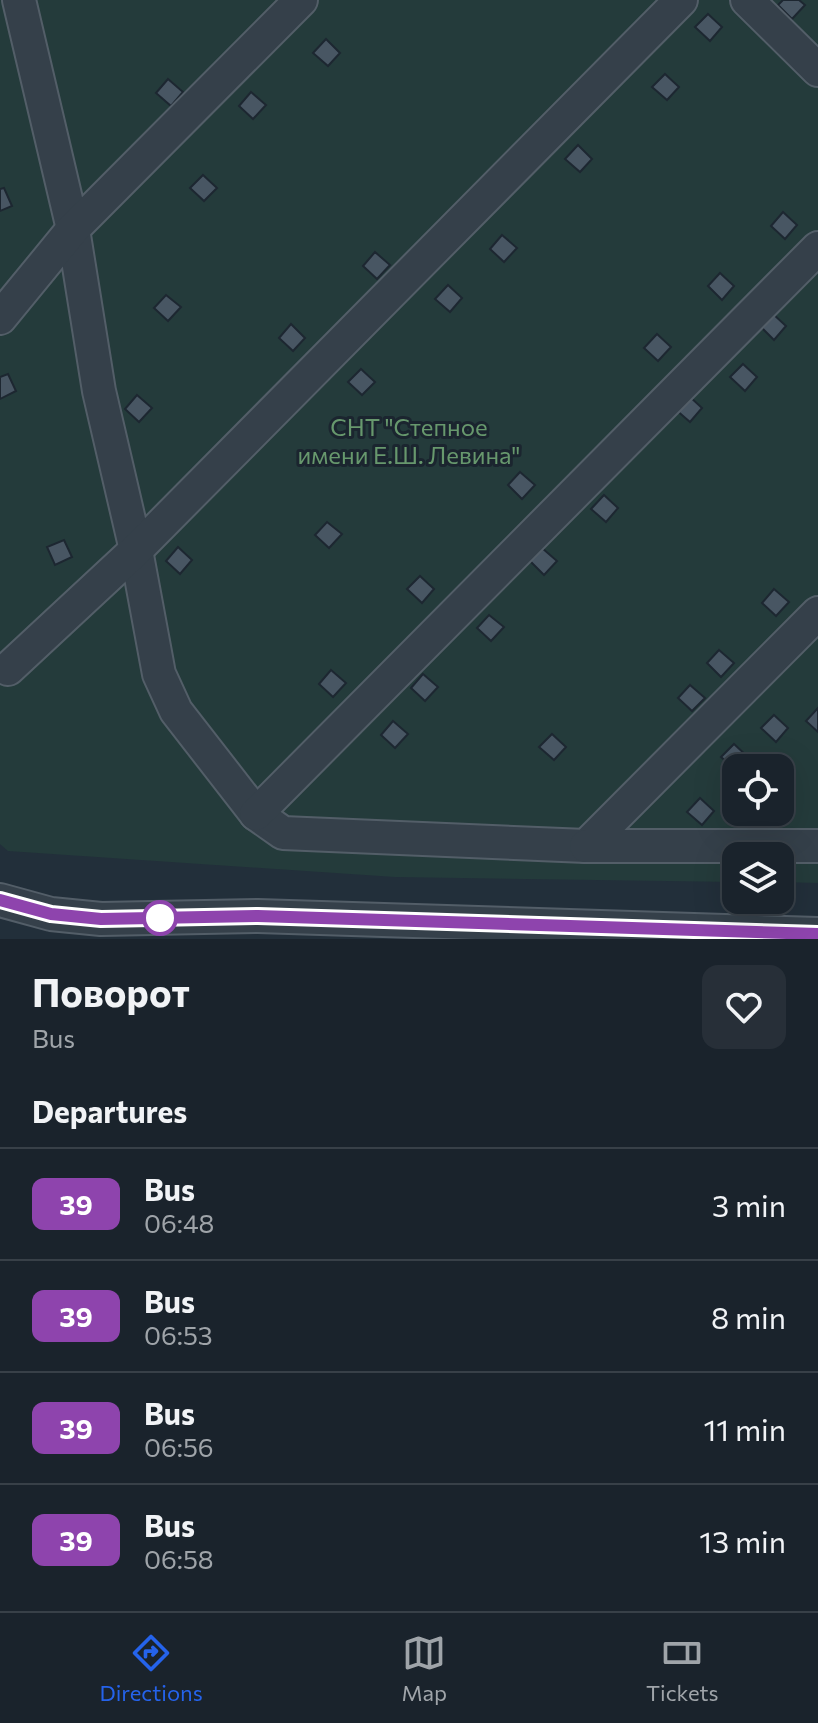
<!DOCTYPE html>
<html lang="en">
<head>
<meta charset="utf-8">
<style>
  body { margin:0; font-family:Commissioner,sans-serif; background:#272f38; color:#f1f3f6; height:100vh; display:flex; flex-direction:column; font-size:30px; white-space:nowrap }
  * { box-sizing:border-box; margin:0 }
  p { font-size:26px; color:#9fa4a9 }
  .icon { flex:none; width:44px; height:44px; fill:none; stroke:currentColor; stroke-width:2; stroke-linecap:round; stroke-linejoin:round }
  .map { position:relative; height:939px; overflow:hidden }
  .drawer { display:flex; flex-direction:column; background:#1a232c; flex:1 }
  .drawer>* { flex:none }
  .badge { padding:0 16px; border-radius:12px; font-size:28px; line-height:52px }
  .tools { position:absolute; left:722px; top:754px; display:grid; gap:16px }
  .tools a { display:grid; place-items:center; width:72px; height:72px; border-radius:16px; background:#1a232c; box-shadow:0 8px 32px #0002,0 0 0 2px #384048; font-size:40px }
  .map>.badge { position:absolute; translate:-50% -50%; box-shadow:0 0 0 4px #fff }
  h2 { padding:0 32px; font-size:30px; line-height:72px }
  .round { display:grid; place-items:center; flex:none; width:84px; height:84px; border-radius:16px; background:#272f38 }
  .summary { display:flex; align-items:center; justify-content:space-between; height:136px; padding:0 32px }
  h1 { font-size:38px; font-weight:700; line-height:60px }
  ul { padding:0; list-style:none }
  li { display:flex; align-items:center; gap:24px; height:112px; padding:0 32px; border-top:2px solid #384048 }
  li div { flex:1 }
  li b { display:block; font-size:30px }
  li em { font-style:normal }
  li .badge { min-width:88px; font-weight:700; text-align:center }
  .menu { display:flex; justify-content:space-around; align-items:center; height:112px; border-top:2px solid #384048; background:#1a232c; font-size:22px; color:#9fa4a9 }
  .menu a { display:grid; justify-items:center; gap:4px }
  .menu .selected { color:#2563eb }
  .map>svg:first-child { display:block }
</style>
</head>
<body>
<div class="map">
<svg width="818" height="939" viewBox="0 0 818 939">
  <rect width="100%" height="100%" fill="#222f3a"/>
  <path fill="#243b3b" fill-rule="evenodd" d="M 0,0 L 818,0 L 818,883 L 780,882 L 780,856 L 736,856 L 736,882 L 395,877 L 8,851 L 0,844 ZM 736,768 L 780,768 L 780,812 L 736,812 Z"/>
  <g fill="#485663" stroke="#1d2731" stroke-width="2">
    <polygon points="783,0 799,0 805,5 792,19 778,5"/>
    <polygon points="708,14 722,27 710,41 695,27"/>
    <polygon points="326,39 340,53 328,66 313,53"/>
    <polygon points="665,74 679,87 667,100 652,87"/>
    <polygon points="168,79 183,92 171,106 156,93"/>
    <polygon points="251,92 266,105 253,119 239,106"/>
    <polygon points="578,145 592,159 580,172 565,159"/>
    <polygon points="203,175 217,188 204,201 190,188"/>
    <polygon points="4,188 12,206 0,211 0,189"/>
    <polygon points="783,212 797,225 785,239 771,226"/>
    <polygon points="502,235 517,248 504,262 490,249"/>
    <polygon points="375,252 390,265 377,279 363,266"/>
    <polygon points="720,273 734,286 722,300 708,286"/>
    <polygon points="448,285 462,298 450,312 435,299"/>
    <polygon points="166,295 181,307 168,321 154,308"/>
    <polygon points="772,313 786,326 774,340 760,326"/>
    <polygon points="291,324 305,338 293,351 279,338"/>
    <polygon points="657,334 671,347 658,361 644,348"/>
    <polygon points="743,364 757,377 745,391 730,377"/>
    <polygon points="361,369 375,382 362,395 348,382"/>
    <polygon points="8,374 16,391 0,399 0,377"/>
    <polygon points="137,395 152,408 139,422 125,409"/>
    <polygon points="688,395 702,408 690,422 675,409"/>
    <polygon points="520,472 535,485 522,499 508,485"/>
    <polygon points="604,495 618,508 606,522 591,509"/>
    <polygon points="327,522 342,534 329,548 315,535"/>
    <polygon points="64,540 72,557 55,565 47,547"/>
    <polygon points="178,547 192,560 180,574 166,561"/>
    <polygon points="542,548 557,561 544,575 530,561"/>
    <polygon points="420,576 434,589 422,603 407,589"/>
    <polygon points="774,589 789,602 776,616 762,603"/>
    <polygon points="489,615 504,627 491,641 477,628"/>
    <polygon points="719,650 734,663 721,677 707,663"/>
    <polygon points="331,670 346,683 333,697 319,684"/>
    <polygon points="423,674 438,687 425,701 411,688"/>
    <polygon points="690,685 705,698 692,711 678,698"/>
    <polygon points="818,708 818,732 806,721"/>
    <polygon points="774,715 788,728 776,742 761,728"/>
    <polygon points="393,721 408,734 395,748 381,735"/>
    <polygon points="552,734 566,747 554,760 539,747"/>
    <polygon points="734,744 748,757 736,770 721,757"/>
    <polygon points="700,798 714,811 702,825 687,812"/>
  </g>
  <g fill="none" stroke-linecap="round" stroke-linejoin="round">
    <g stroke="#535e68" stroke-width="36">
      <g id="minor">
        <polyline points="19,0 73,229 99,391 136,550 159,674 176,711 256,814 283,833 586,846 818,613"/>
        <polyline points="747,0 818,70"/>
        <polyline points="0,318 73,229 301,0"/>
        <polyline points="8,669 136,550 681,0"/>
        <polyline points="256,814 818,248"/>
        <polyline points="586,846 818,846"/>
        <polyline points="0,900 51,914 101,919 258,916 818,934"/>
      </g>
    </g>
    <use href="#minor" stroke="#35404a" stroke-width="32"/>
  </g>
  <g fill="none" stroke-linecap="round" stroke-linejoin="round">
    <g stroke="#fff" stroke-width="18">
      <polyline id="line" points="0,900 51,914 101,919 258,916 818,934"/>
    </g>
    <use href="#line" stroke="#8e44ad" stroke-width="12"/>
  </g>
  <circle fill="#fff" stroke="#8e44ad" stroke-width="4" cx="160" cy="918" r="16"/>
  <g text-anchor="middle" stroke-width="6" stroke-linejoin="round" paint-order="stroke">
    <g font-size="24" fill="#67986d" stroke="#1b252f">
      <text x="409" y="436">СНТ "Степное<tspan x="409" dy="28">имени Е.Ш. Левина"</tspan></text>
    </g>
  </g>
</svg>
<div class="tools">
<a><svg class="icon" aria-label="locate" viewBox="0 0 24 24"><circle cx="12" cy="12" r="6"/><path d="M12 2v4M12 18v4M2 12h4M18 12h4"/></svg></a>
<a><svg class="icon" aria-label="layers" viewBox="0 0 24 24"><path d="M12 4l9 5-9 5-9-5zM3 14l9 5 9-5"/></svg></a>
</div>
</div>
<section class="drawer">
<div class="summary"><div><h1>Поворот</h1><p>Bus</p></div><a class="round"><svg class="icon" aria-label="heart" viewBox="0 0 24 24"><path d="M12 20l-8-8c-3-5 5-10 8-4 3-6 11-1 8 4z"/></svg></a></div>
<h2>Departures</h2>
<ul>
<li><span class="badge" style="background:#8e44ad;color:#fff">39</span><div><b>Bus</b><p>06:48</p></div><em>3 min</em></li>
<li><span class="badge" style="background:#8e44ad;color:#fff">39</span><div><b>Bus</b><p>06:53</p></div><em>8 min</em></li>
<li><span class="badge" style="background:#8e44ad;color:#fff">39</span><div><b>Bus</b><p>06:56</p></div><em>11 min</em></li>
<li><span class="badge" style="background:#8e44ad;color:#fff">39</span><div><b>Bus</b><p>06:58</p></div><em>13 min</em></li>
</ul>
</section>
<nav class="menu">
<a class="selected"><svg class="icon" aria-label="directions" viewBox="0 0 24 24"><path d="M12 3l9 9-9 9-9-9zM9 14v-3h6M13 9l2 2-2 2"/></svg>Directions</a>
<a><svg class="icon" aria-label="map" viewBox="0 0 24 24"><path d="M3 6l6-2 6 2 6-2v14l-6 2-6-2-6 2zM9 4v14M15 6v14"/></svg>Map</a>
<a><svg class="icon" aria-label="tickets" viewBox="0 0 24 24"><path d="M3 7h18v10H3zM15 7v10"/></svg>Tickets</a>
</nav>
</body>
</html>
